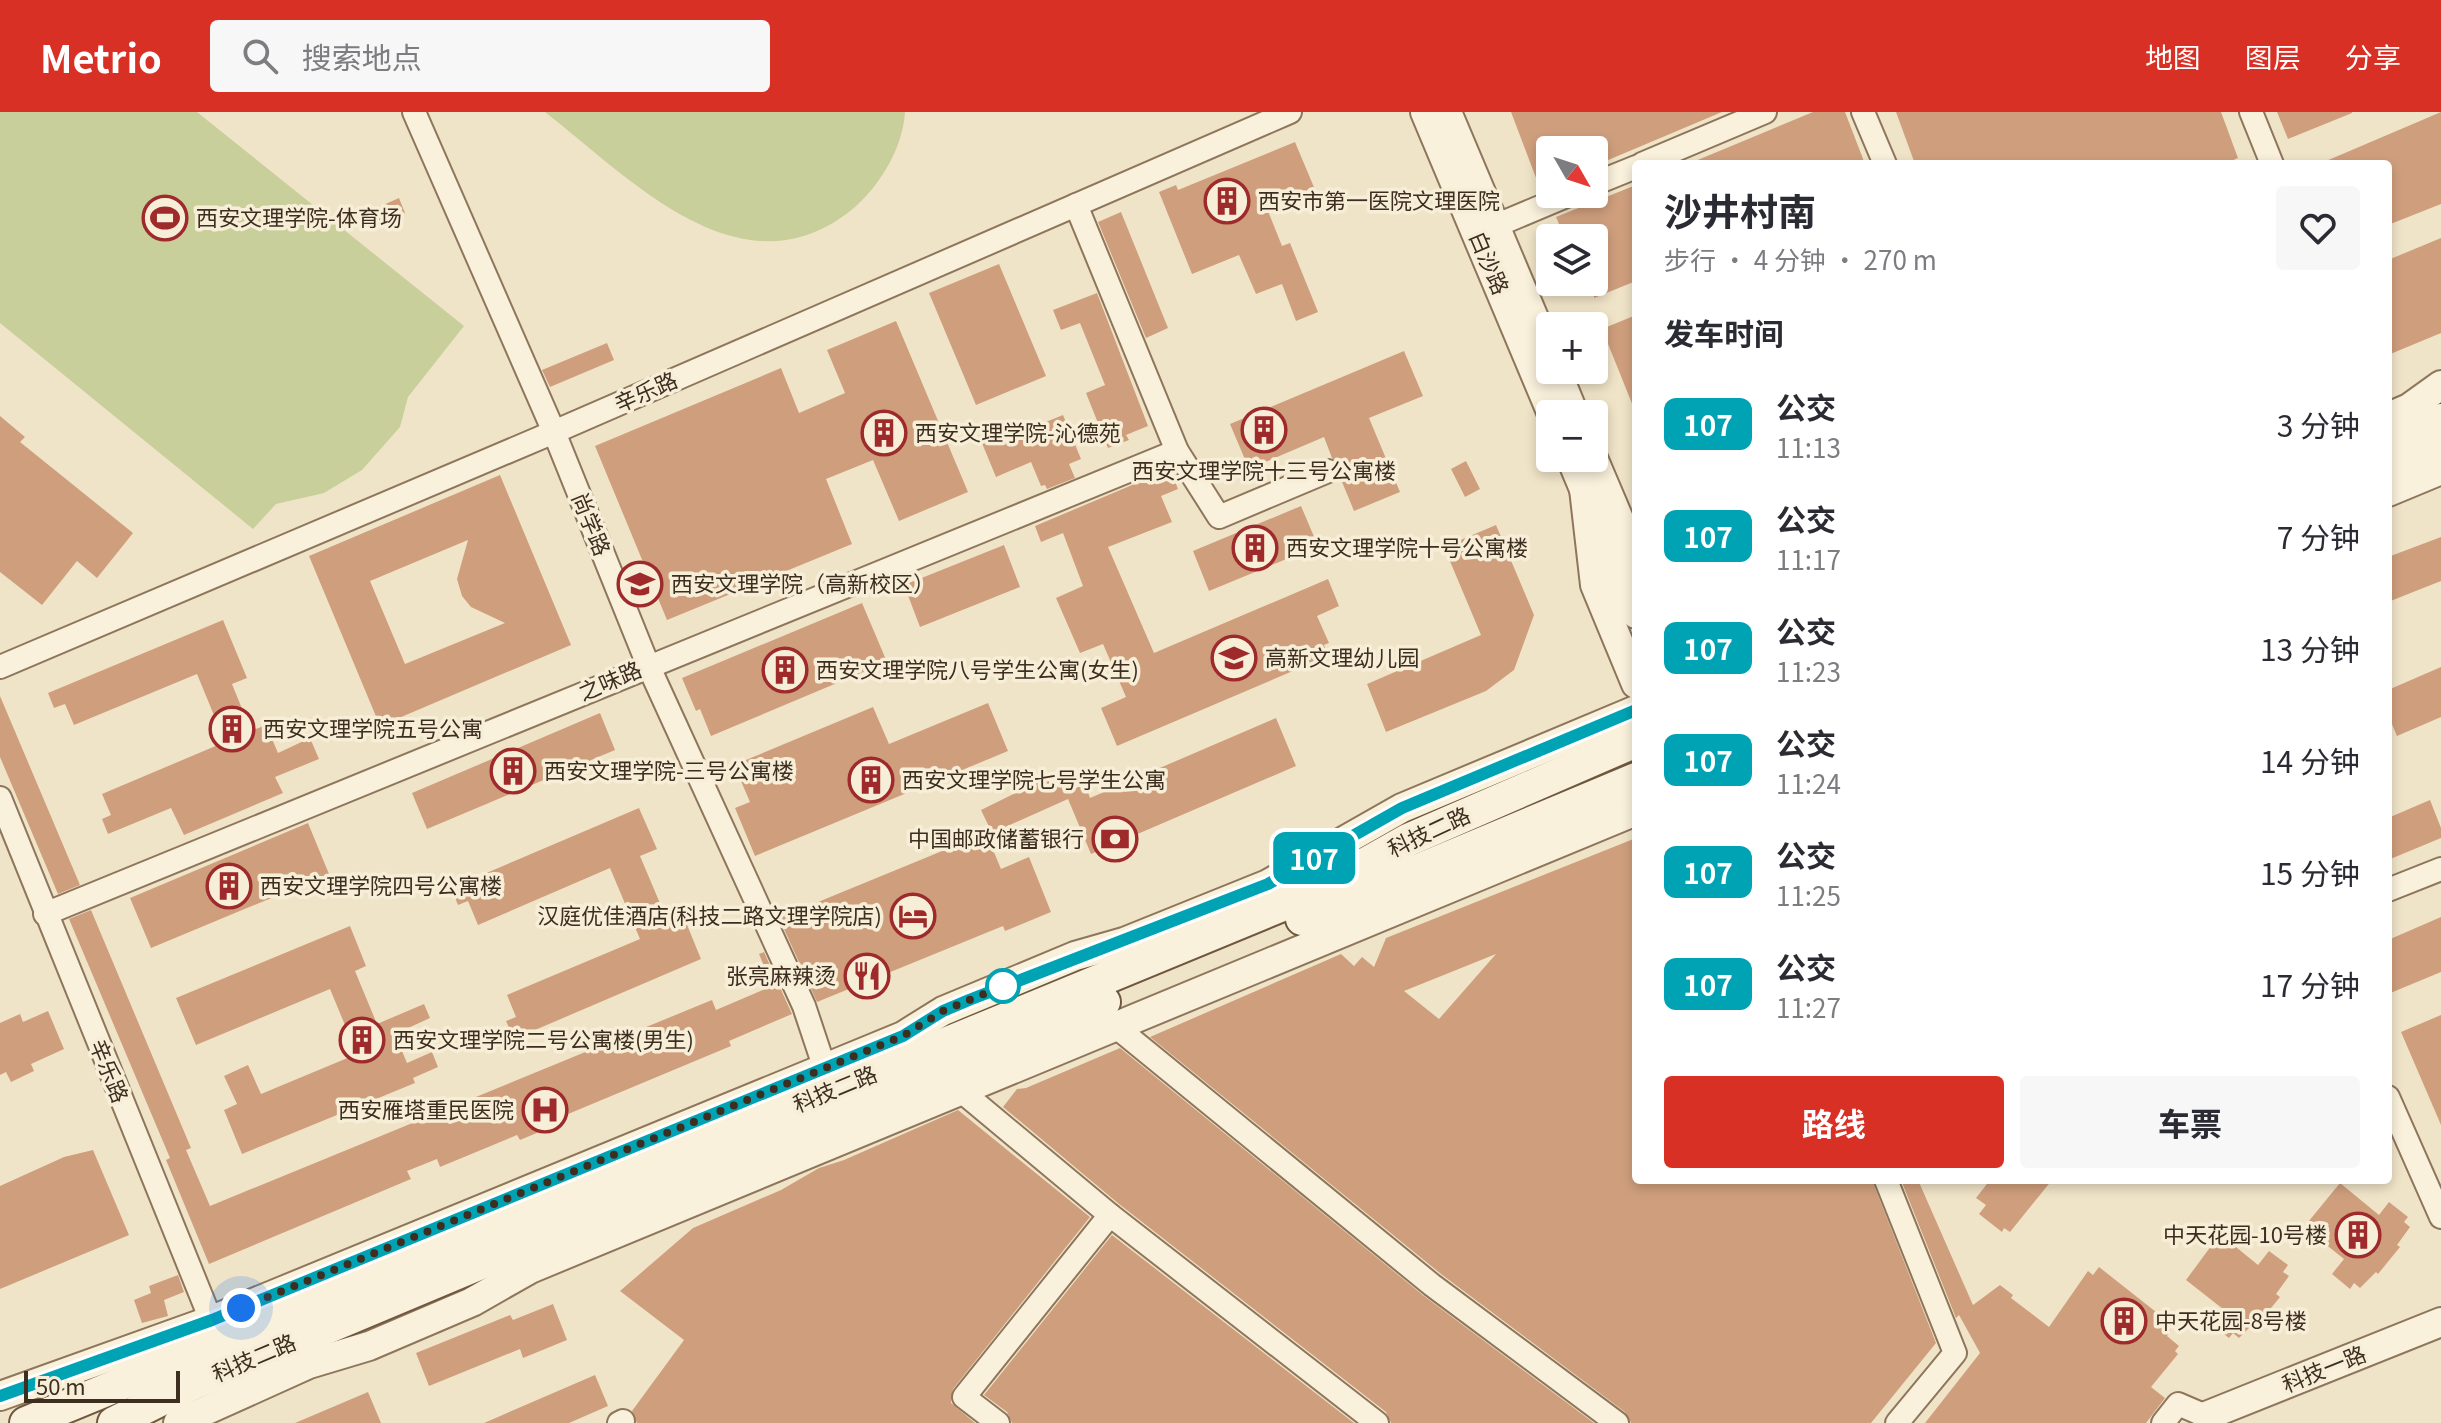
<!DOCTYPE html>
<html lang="zh">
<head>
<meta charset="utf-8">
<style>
  body { margin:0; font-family:Georgia,"Noto Sans SC",serif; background:#f7f7f7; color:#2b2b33; height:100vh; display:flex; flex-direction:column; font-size:30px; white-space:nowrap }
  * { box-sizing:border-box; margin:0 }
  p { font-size:26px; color:#7c7c81 }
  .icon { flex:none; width:44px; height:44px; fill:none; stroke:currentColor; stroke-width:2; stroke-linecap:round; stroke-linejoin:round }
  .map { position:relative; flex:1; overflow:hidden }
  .drawer { position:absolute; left:1632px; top:48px; width:760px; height:1024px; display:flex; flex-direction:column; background:#fff; border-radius:8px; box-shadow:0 4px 12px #0003 }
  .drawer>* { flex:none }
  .badge { padding:0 16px; border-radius:12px; font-size:28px; line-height:52px }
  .needle { width:52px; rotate:129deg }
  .tools { position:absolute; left:1536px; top:24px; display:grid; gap:16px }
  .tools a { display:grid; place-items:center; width:72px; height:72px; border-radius:8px; background:#fff; box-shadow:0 4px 12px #0003; font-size:40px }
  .scale { position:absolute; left:24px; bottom:20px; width:156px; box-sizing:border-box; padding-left:8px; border:4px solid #3d2e20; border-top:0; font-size:22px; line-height:28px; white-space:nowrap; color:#3d2e20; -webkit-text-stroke:6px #f7eed8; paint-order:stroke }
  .you { position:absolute; width:40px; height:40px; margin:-20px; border:6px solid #fff; border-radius:50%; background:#1a73e8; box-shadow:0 0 0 12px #1a73e833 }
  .map>.badge { position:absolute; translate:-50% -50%; box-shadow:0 0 0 4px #fff }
  h2 { padding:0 32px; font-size:30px; line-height:72px }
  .round { display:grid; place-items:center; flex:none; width:84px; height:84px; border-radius:8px; background:#f7f7f7 }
  .headline { display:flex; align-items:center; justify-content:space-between; height:136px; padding:0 32px }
  h1 { font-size:38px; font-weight:700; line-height:60px }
  .action { display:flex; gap:16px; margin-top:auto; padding:16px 32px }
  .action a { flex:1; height:92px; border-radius:8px; background:#d93025; color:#fff; font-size:32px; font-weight:700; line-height:92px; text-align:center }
  .action a+a { background:#f7f7f7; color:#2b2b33 }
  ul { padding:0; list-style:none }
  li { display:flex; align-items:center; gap:24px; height:112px; padding:0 32px }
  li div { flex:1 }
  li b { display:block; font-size:30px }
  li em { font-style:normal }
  li .badge { min-width:88px; font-weight:700; text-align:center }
  header { display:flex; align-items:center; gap:48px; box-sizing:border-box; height:112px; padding:0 40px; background:#d93025; color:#fff }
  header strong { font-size:38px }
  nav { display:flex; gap:44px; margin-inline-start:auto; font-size:28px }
  .search { width:560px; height:72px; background:#f7f7f7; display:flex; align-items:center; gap:20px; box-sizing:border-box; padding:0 28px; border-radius:8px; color:#7c7c81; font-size:30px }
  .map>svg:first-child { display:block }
</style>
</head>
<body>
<header>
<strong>Metrio</strong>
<div class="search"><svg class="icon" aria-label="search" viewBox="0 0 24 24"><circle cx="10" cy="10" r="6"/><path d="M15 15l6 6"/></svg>搜索地点</div>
<nav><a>地图</a><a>图层</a><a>分享</a></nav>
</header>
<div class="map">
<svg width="2441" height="1311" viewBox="0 0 2441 1311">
  <rect width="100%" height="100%" fill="#f0e4c8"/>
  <g fill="#c9cf9b">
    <polygon points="0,0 197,0 464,214 408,285 400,315 362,358 324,381 276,392 253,417 0,211"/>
    <path d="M 545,0 L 905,0 C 903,35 881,72 855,95 C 744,189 631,67 545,0 Z"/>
  </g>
  <g fill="#cf9f7d" fill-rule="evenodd">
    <polygon points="1511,0 1722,0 1594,54 1594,38 1550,38 1550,76 1541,79"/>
    <polygon points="1813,0 1845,0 1865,52 1688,52"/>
    <polygon points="1896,0 2221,0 2238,46 2224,52 1915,52"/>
    <polygon points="2277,0 2352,0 2352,1 2288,27"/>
    <polygon points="2441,0 2441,92 2388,113 2388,52 2319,52"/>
    <polygon points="1295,30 1316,80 1268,99 1282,134 1290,131 1318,200 1296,209 1282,172 1256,182 1239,143 1192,162 1159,80 1176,73 1178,78"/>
    <polygon points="1636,73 1636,169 1594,186 1594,126 1565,126 1556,105"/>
    <polygon points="399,86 405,101 381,112 374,97"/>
    <polygon points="1121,100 1168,216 1146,226 1098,110"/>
    <polygon points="2441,126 2441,221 2388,243 2388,148"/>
    <polygon points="999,152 1046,264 976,293 929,181"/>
    <polygon points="1097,181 1148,314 1126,323 1129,328 1108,336 1086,281 1105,273 1080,211 1061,218 1053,198"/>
    <polygon points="1636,203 1636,299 1635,299 1602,217"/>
    <polygon points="896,209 968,380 899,409 873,348 826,367 852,432 667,508 595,334 781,256 799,301 845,281 827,238"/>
    <polygon points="607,231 614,248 550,275 542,258"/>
    <polygon points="1404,239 1423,284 1369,306 1400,380 1354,399 1340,365 1340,353 1332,346 1324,325 1249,357 1230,312"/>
    <polygon points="1063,303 1081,347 1069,352 1075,366 1047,377 1045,373 1041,374 1031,350 996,365 979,324 997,317 1001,328"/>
    <polygon points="0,304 25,325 20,330 133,421 97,466 77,449 42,493 0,460"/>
    <polygon points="1466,349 1480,377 1465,385 1451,357"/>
    <polygon points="1170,357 1178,377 1161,384 1172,410 1108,435 1154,541 1328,467 1339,494 1317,504 1329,531 1324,533 1328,544 1117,634 1101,596 1126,585 1103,532 1080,541 1056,486 1083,474 1063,421 1041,430 1035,414"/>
    <path d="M 500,363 L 571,533 L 380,614 L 309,444 ZM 468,428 L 457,467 L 462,484 L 471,495 L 505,511 L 405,552 L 370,469 Z"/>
    <polygon points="1301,394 1318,434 1209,479 1193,439"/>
    <polygon points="1496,413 1534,503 1514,558 1486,579 1386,620 1367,572 1481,523 1444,435"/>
    <polygon points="2441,425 2441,469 2388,490 2388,445"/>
    <polygon points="1004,433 1020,475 920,515 904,473"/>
    <polygon points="862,491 887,550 711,624 700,597 696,599 682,566"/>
    <polygon points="223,508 247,566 232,572 251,619 266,613 278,641 310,626 319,647 275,665 283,681 184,723 171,696 108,722 102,707 111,703 102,682 225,630 197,562 74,613 65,592 54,596 48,581"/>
    <polygon points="2441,555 2441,605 2397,624 2388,603 2388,578"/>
    <polygon points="0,584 80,773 58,782 0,645"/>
    <polygon points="988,591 1008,639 755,744 735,696 750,690 734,653 873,595 889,632"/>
    <polygon points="600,601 615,638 427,717 412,681"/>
    <polygon points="1276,606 1296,654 1091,742 1068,687 992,721 981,698 1058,660 1067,680 1085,672 1090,686"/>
    <polygon points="2430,688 2441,716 2441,726 2388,748 2388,706"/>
    <polygon points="639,696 657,737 640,744 670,815 685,808 701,847 514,927 506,909 516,905 507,883 640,827 610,756 478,813 468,789 458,793 451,776"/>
    <polygon points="308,711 329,762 151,836 130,786"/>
    <polygon points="986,721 1001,757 1029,745 1051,800 1005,819 1003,814 817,890 779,806"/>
    <path d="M 1636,726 L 1636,1068 L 1872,1068 L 1936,1231 L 1871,1311 L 1631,1311 L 1625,1300 L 1441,1162 L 1150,925 L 1341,842 L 1354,854 L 1362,845 L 1374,855 L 1386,826 ZM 1496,842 L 1439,907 L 1404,879 Z"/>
    <polygon points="91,798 191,1036 186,1038 210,1094 712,888 716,898 772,874 759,842 764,840 792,902 729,929 731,934 549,1010 551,1015 520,1028 517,1023 440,1055 437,1047 407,1059 411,1067 209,1152 166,1048 170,1046 69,807"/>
    <polygon points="2441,805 2441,860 2388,882 2388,828"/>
    <polygon points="350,814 366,854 355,859 377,912 424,892 430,906 395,922 407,951 432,940 438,955 413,966 415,971 242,1042 224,998 237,992 224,964 248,953 261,982 357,942 330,877 196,933 176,886"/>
    <polygon points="48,899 64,937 31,952 34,959 11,970 6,960 0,963 0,911 20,902 23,910"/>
    <polygon points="2441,903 2441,1013 2401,920"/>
    <polygon points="1120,936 1424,1184 1594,1311 1391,1311 1386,1300 1119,1092 1003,995 1017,977 1026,976"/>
    <polygon points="958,998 1090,1105 953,1277 951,1291 975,1311 637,1311 632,1299 684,1228 620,1179 693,1116 781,1078 819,1056 844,1048"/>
    <polygon points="93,1038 129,1123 0,1177 0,1074 64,1045"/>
    <polygon points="1901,1068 1918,1068 1973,1193 2000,1173 2013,1183 2011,1186 2049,1215 2088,1159 2093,1163 2099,1155 2170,1211 2167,1214 2171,1218 2167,1224 2179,1234 2175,1239 2178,1242 2151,1275 2165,1286 2146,1311 1925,1311 1980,1241 1959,1203 1956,1206"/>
    <polygon points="1990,1068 2052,1068 2010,1120 2004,1116 2002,1120 1979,1102 1986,1093 1976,1086"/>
    <polygon points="2340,1071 2379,1103 2389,1090 2408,1105 2404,1110 2410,1115 2397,1133 2400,1135 2378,1162 2376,1160 2360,1176 2354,1171 2350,1177 2332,1162 2344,1147 2304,1115"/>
    <polygon points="2220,1122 2258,1153 2269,1139 2288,1153 2283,1160 2289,1164 2276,1182 2280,1185 2258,1212 2255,1210 2239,1226 2233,1221 2229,1226 2211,1212 2223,1197 2186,1168"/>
    <polygon points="1112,1123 1354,1311 1012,1311 1007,1300 984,1283"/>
    <polygon points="178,1163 184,1180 164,1188 168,1204 142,1211 134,1188 151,1181 149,1174"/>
    <polygon points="553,1192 567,1228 523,1246 520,1237 429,1274 416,1241 510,1203 513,1208"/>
    <polygon points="595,1263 608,1294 569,1311 484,1311"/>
    <polygon points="368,1280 381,1311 295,1311"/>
  </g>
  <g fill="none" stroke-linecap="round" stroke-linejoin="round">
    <g stroke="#8d765c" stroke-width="26">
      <g id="minor">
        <polyline points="414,0 554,320 648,553 804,894 825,957"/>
        <polyline points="1863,0 1885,52"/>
        <polyline points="2251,0 2272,52"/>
        <polyline points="1642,52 1765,0"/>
        <polyline points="1594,72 1636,55"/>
        <polyline points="1076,93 1177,339 1219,405 1328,359"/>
        <polyline points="1495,114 1571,82"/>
        <polyline points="0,555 554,320 1290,0"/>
        <polyline points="0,686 217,1223"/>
        <polyline points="2388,778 2441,757"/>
        <polyline points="45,802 1177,339"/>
        <polyline points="1115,914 1432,1173 1617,1311"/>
        <polyline points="960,978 1110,1103 1377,1311"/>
        <polyline points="2388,985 2441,1105"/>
        <polyline points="1886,1068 1955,1241 1897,1311"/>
        <polyline points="619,1311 623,1309"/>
        <polyline points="998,1311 964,1285 1110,1103"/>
        <polyline points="2163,1311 2178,1292 2206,1304"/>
      </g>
    </g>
    <g stroke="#8d765c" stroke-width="32">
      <g id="tertiary">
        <polyline points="1425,0 1552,302"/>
        <polyline points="1447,0 1550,244"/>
        <polyline points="1556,258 1574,302"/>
        <polyline points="2388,305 2409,296 2441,273"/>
        <polyline points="1571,346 1636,502"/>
        <polyline points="1593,346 1636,447"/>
        <polyline points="1584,377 1595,473 1636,572"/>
        <polyline points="2388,380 2441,358"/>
        <polyline points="0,1284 212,1208 903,924 943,899 1075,844 1124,830 1268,772 1402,696 1636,598"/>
        <polyline points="2206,1304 2441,1210"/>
        <polyline points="178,1311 309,1252 369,1234 472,1190 530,1157 1636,699"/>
      </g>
    </g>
    <g stroke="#6f573f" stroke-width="36">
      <g id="secondary">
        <polyline points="2388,330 2441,308"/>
        <polyline points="2388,355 2441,333"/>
        <polyline points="1302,807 1636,667"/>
        <polyline points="26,1311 1321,777 1408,728 1636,629"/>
        <polyline points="114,1311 192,1272 1104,890"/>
      </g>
    </g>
    <use href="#minor" stroke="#faf1dc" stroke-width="22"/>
    <use href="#tertiary" stroke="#faf1dc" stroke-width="28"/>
    <use href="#secondary" stroke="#faf1dc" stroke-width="32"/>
  </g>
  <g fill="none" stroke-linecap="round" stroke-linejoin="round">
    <g stroke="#fff" stroke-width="18">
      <polyline id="line" points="0,1284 212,1208 903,924 943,899 969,888 1268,772 1402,696 1636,598"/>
    </g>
    <use href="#line" stroke="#00a3b4" stroke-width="12"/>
    <polyline stroke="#3d2e20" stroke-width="8" stroke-dasharray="0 14.4" points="241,1196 903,924 943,899 1003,874"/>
  </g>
  <defs>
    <g id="building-ring" transform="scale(2.3)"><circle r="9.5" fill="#f7eed8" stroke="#9e2a2b" stroke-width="1.5"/><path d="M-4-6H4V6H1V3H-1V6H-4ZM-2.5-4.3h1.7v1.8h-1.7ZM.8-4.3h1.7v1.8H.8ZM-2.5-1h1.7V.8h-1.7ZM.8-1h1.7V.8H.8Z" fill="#9e2a2b"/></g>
    <g id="stadium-ring" transform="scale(2.3)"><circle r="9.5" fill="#f7eed8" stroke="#9e2a2b" stroke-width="1.5"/><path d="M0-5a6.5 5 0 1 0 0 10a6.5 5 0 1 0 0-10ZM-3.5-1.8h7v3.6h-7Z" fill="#9e2a2b"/></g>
    <g id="university-ring" transform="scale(2.3)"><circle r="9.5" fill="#f7eed8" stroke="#9e2a2b" stroke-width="1.5"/><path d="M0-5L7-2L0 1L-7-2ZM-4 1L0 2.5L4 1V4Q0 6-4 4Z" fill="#9e2a2b"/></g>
    <g id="school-ring" transform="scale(2.3)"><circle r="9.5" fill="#f7eed8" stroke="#9e2a2b" stroke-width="1.5"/><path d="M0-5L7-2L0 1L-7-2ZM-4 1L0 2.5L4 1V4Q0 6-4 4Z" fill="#9e2a2b"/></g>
    <g id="bank-ring" transform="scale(2.3)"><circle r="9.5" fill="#f7eed8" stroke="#9e2a2b" stroke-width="1.5"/><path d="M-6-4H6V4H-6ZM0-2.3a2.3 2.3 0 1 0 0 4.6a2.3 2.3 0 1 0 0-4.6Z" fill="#9e2a2b"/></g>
    <g id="hotel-ring" transform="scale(2.3)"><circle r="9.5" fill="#f7eed8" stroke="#9e2a2b" stroke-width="1.5"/><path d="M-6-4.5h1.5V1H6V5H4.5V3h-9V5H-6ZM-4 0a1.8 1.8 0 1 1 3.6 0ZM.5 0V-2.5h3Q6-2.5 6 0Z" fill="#9e2a2b"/></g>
    <g id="restaurant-ring" transform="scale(2.3)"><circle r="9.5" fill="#f7eed8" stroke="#9e2a2b" stroke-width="1.5"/><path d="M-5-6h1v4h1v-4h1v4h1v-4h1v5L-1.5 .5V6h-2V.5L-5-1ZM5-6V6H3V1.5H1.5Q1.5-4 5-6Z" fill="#9e2a2b"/></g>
    <g id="hospital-ring" transform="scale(2.3)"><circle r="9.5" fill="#f7eed8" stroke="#9e2a2b" stroke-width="1.5"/><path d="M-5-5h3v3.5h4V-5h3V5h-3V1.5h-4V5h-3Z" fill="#9e2a2b"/></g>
  </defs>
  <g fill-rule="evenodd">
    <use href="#building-ring" x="1227" y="89"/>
    <use href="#stadium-ring" x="165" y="106"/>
    <use href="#building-ring" x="1264" y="318"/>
    <use href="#building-ring" x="884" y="321"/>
    <use href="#building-ring" x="1255" y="436"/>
    <use href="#university-ring" x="640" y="472"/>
    <use href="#school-ring" x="1234" y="546"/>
    <use href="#building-ring" x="785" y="558"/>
    <use href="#building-ring" x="232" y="617"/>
    <use href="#building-ring" x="513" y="659"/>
    <use href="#building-ring" x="871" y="668"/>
    <use href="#bank-ring" x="1115" y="727"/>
    <use href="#building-ring" x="229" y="774"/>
    <use href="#hotel-ring" x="913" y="804"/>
    <use href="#restaurant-ring" x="867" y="864"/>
    <use href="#building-ring" x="362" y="928"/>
    <use href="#hospital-ring" x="545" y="998"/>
    <use href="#building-ring" x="2358" y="1123"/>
    <use href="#building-ring" x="2124" y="1209"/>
  </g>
  <circle fill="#fff" stroke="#00a3b4" stroke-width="4" cx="1003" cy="874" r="16"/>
  <g text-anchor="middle" stroke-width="7" stroke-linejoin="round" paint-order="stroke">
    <g font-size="22" fill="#3d2e20" stroke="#f7eed8" text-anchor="start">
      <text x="1258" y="97">西安市第一医院文理医院</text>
      <text x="196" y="114">西安文理学院-体育场</text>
      <text x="915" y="329">西安文理学院-沁德苑</text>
      <text x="1264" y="367" text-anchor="middle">西安文理学院十三号公寓楼</text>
      <text x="1286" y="444">西安文理学院十号公寓楼</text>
      <text x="671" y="480">西安文理学院（高新校区）</text>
      <text x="1265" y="554">高新文理幼儿园</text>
      <text x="816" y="566">西安文理学院八号学生公寓(女生)</text>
      <text x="263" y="625">西安文理学院五号公寓</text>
      <text x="544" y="667">西安文理学院-三号公寓楼</text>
      <text x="902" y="676">西安文理学院七号学生公寓</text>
      <text x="1084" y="735" text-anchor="end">中国邮政储蓄银行</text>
      <text x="260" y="782">西安文理学院四号公寓楼</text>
      <text x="882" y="812" text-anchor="end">汉庭优佳酒店(科技二路文理学院店)</text>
      <text x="836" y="872" text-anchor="end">张亮麻辣烫</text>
      <text x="393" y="936">西安文理学院二号公寓楼(男生)</text>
      <text x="514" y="1006" text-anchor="end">西安雁塔重民医院</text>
      <text x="2327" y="1131" text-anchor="end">中天花园-10号楼</text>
      <text x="2155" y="1217">中天花园-8号楼</text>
    </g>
    <g font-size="22" fill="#3d2e20" stroke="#f7eed8">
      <text transform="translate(1489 151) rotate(67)" y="8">白沙路</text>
      <text transform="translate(646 280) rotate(-24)" y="8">辛乐路</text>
      <text transform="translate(591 412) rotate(68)" y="8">尚学路</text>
      <text transform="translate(610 569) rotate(-23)" y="8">之味路</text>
      <text transform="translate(1429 720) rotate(-25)" y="8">科技二路</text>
      <text transform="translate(109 959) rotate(68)" y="8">辛乐路</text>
      <text transform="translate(835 977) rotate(-22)" y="8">科技二路</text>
      <text transform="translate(254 1246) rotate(-23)" y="8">科技二路</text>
      <text transform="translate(2324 1257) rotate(-22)" y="8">科技一路</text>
    </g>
  </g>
</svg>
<div class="tools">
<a><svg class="needle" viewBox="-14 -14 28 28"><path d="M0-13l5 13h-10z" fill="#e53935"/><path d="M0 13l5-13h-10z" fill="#7c7c81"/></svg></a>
<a><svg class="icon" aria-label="layers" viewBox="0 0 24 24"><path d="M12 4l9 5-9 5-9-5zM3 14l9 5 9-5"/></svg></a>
<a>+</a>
<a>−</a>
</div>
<div class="scale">50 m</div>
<div class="you" style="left:241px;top:1196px"></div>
<b class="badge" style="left:1314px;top:746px;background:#00a3b4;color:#fff">107</b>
<section class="drawer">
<div class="headline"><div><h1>沙井村南</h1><p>步行 · 4 分钟 · 270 m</p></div><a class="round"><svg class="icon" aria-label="heart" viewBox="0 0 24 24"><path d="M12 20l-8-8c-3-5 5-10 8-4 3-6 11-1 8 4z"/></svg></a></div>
<h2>发车时间</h2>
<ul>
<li><span class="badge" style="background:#00a3b4;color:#fff">107</span><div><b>公交</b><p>11:13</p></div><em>3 分钟</em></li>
<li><span class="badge" style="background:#00a3b4;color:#fff">107</span><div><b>公交</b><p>11:17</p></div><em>7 分钟</em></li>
<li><span class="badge" style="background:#00a3b4;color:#fff">107</span><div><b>公交</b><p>11:23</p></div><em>13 分钟</em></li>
<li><span class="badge" style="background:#00a3b4;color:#fff">107</span><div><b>公交</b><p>11:24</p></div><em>14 分钟</em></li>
<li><span class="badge" style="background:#00a3b4;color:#fff">107</span><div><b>公交</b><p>11:25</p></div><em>15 分钟</em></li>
<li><span class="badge" style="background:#00a3b4;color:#fff">107</span><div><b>公交</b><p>11:27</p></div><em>17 分钟</em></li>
</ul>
<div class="action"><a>路线</a><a>车票</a></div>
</section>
</div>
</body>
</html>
